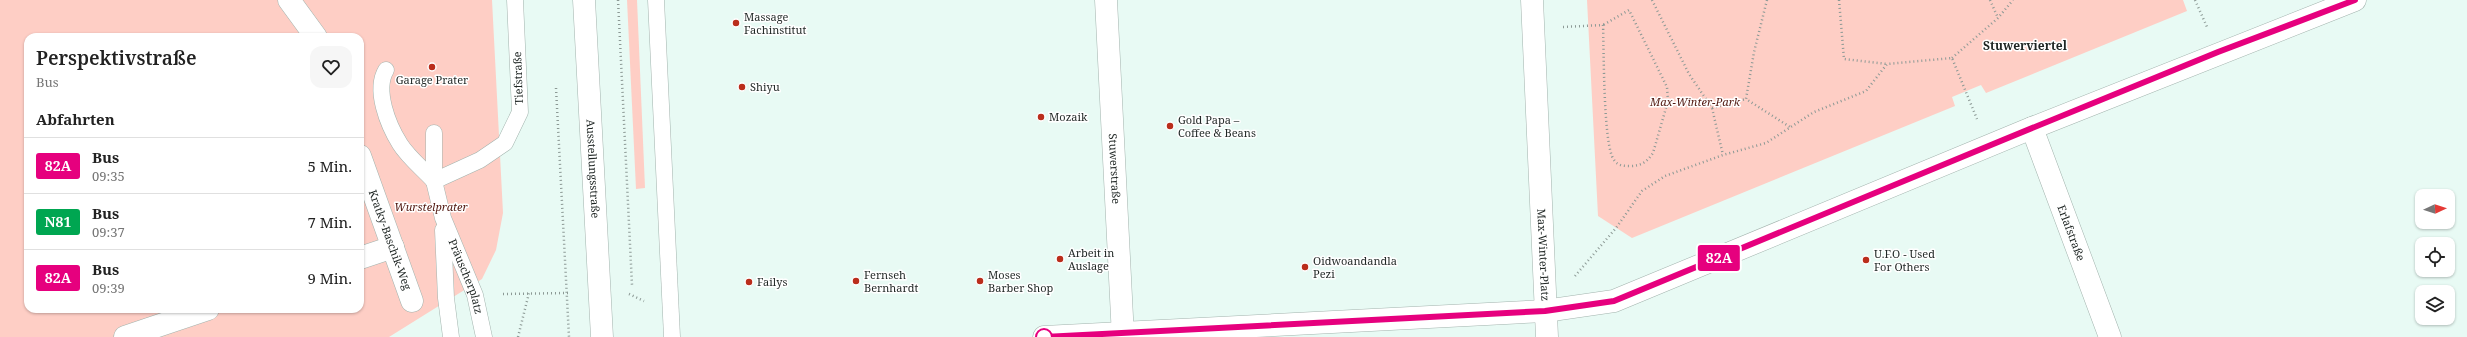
<!DOCTYPE html>
<html lang="de">
<head>
<meta charset="utf-8">
<style>
  body { margin:0; font-family:"Noto Serif",serif; background:#f6f6f6; color:#222; height:100vh; display:flex; flex-direction:column; font-size:15px; white-space:nowrap }
  * { box-sizing:border-box; margin:0 }
  p { font-size:13px; color:#767676 }
  .icon { flex:none; width:22px; height:22px; fill:none; stroke:currentColor; stroke-width:2; stroke-linecap:round; stroke-linejoin:round }
  .map { position:relative; flex:1; overflow:hidden }
  .sheet { position:absolute; left:24px; top:33px; width:340px; height:280px; display:flex; flex-direction:column; background:#fff; border-radius:12px; box-shadow:0 1px 3px #0004 }
  .sheet>* { flex:none }
  .badge { padding:0 8px; border-radius:3px; font-size:14px; line-height:26px }
  .needle { width:26px; rotate:87deg }
  .fabs { position:absolute; left:2415px; top:189px; display:grid; gap:8px }
  .fabs a { display:grid; place-items:center; width:40px; height:40px; border-radius:8px; background:#fff; box-shadow:0 1px 3px #0004; font-size:20px }
  .map>.badge { position:absolute; translate:-50% -50%; box-shadow:0 0 0 2px #fff }
  h2 { padding:0 12px; font-size:15px; line-height:36px }
  .round { display:grid; place-items:center; flex:none; width:42px; height:42px; border-radius:12px; background:#f6f6f6 }
  .summary { display:flex; align-items:center; justify-content:space-between; height:68px; padding:0 12px }
  h1 { font-size:19px; font-weight:600; line-height:30px }
  ul { padding:0; list-style:none }
  li { display:flex; align-items:center; gap:12px; height:56px; padding:0 12px; border-top:1px solid #e0e0e0 }
  li div { flex:1 }
  li b { display:block; font-size:15px }
  li em { font-style:normal }
  li .badge { min-width:44px; font-weight:700; text-align:center }
  .map>svg:first-child { display:block }
</style>
</head>
<body>
<div class="map">
<svg width="2467" height="337" viewBox="0 0 2467 337">
  <rect width="100%" height="100%" fill="#e8faf4"/>
  <g fill="#fecec5" fill-rule="evenodd">
    <path d="M 0,0 L 492,0 L 503,213 L 496,250 L 482,279 L 389,337 L 0,337 ZM 28,37 L 360,37 L 360,309 L 28,309 Z"/>
    <polygon points="627,0 637,0 645,188 636,189"/>
    <polygon points="1587,0 2183,0 2187,11 1986,93 1981,85 1952,97 1955,106 1632,238 1598,216"/>
  </g>
  <g fill="none" stroke-linecap="round" stroke-linejoin="round">
    <g stroke="#a2b3ad" stroke-width="17">
      <g id="service">
        <polyline points="656,0 672,337"/>
        <path d="M 386,70 C 374,90 388,125 400,144 C 408,157 423,169 434,181"/>
        <path id="s1" d="M 434,133 L 434,181 L 443,218 L 475,295 L 484,337"/>
        <polyline points="434,181 480,160 505,143 520,112 515,0"/>
        <polyline points="443,230 446,298 451,337"/>
      </g>
    </g>
    <g stroke="#a2b3ad" stroke-width="23">
      <g id="pedestrian">
        <polyline points="289,0 316,37"/>
        <path id="s2" d="M 360,156 L 412,301"/>
        <polyline points="360,258 393,247"/>
        <polyline points="125,337 208,309"/>
      </g>
    </g>
    <g stroke="#a2b3ad" stroke-width="23">
      <g id="minor">
        <path id="s3" d="M 1106,0 L 1123,337"/>
        <path id="s4" d="M 1532,0 L 1547,337"/>
        <path id="s5" d="M 2032,128 L 2110,337"/>
        <polyline points="1044,337 1545,311 1614,301 2032,128 2355,0"/>
      </g>
    </g>
    <g stroke="#a2b3ad" stroke-width="23">
      <g id="secondary">
        <path id="s6" d="M 584,0 L 602,337"/>
      </g>
    </g>
    <g stroke="#8c9995" stroke-width="2.5" stroke-dasharray="1 3" stroke-linecap="butt">
      <polyline points="618,0 632,285"/>
      <polyline points="1652,0 1689,74 1712,108 1723,155"/>
      <polyline points="1767,0 1754,52 1746,99 1790,127"/>
      <polyline points="1839,0 1844,59 1887,64"/>
      <polyline points="1990,0 1998,18"/>
      <polyline points="2195,0 2207,27"/>
      <path d="M 1563,27 L 1603,25 C 1604,48 1603,146 1614,160 C 1618,166 1624,166 1630,166 C 1641,166 1647,162 1653,153 L 1668,101 L 1667,87 L 1629,10 L 1603,25"/>
      <polyline points="1952,58 1998,18 2013,0"/>
      <polyline points="556,88 569,337"/>
      <polyline points="1712,108 1746,99"/>
      <polyline points="1575,276 1616,228 1642,191 1665,176 1723,155 1766,143 1814,112 1866,91 1887,64 1952,58 1977,119"/>
      <polyline points="503,294 568,293"/>
      <polyline points="629,294 644,301"/>
      <polyline points="518,337 529,293"/>
    </g>
    <use href="#service" stroke="#fff" stroke-width="16"/>
    <use href="#pedestrian" stroke="#fff" stroke-width="22"/>
    <use href="#minor" stroke="#fff" stroke-width="22"/>
    <use href="#secondary" stroke="#fff" stroke-width="22"/>
  </g>
  <g fill="none" stroke-linecap="round" stroke-linejoin="round">
    <g stroke="#fff" stroke-width="9">
      <polyline id="line" points="1044,337 1545,311 1614,301 2003,140 2218,52 2355,0"/>
    </g>
    <use href="#line" stroke="#e6007e" stroke-width="6"/>
  </g>
  <g fill="#ba2d1b" stroke="#fff" stroke-width="1.5">
    <circle cx="736" cy="23" r="4"/>
    <circle cx="432" cy="67" r="4"/>
    <circle cx="742" cy="87" r="4"/>
    <circle cx="1041" cy="117" r="4"/>
    <circle cx="1170" cy="126" r="4"/>
    <circle cx="1060" cy="259" r="4"/>
    <circle cx="1866" cy="260" r="4"/>
    <circle cx="1305" cy="267" r="4"/>
    <circle cx="856" cy="281" r="4"/>
    <circle cx="980" cy="281" r="4"/>
    <circle cx="749" cy="282" r="4"/>
  </g>
  <circle fill="#fff" stroke="#e6007e" stroke-width="2" cx="1044" cy="337" r="8"/>
  <g text-anchor="middle" stroke-width="3" stroke-linejoin="round" paint-order="stroke">
    <g font-size="11" fill="#1f2624" stroke="#fff" text-anchor="start">
      <text x="744" y="21">Massage<tspan x="744" dy="13">Fachinstitut</tspan></text>
      <text x="432" y="84" text-anchor="middle">Garage Prater</text>
      <text x="750" y="91">Shiyu</text>
      <text x="1049" y="121">Mozaik</text>
      <text x="1178" y="124">Gold Papa –<tspan x="1178" dy="13">Coffee &amp; Beans</tspan></text>
      <text x="1068" y="257">Arbeit in<tspan x="1068" dy="13">Auslage</tspan></text>
      <text x="1874" y="258">U.F.O - Used<tspan x="1874" dy="13">For Others</tspan></text>
      <text x="1313" y="265">Oidwoandandla<tspan x="1313" dy="13">Pezi</tspan></text>
      <text x="864" y="279">Fernseh<tspan x="864" dy="13">Bernhardt</tspan></text>
      <text x="988" y="279">Moses<tspan x="988" dy="13">Barber Shop</tspan></text>
      <text x="757" y="286">Failys</text>
    </g>
    <g font-size="11" fill="#1f2624" stroke="#fff">
      <text transform="translate(518 78) rotate(-92)" y="4">Tiefstraße</text>
      <text dy="4" stroke="none"><textPath href="#s6" startOffset="169">Ausstellungsstraße</textPath></text>
      <text dy="4" stroke="none"><textPath href="#s3" startOffset="169">Stuwerstraße</textPath></text>
      <text dy="4" stroke="none"><textPath href="#s5" startOffset="112">Erlafstraße</textPath></text>
      <text dy="4" stroke="none"><textPath href="#s2" startOffset="89">Kratky-Baschik-Weg</textPath></text>
      <text dy="4" stroke="none"><textPath href="#s4" startOffset="255">Max-Winter-Platz</textPath></text>
      <text dy="4" stroke="none"><textPath href="#s1" startOffset="149">Präuscherplatz</textPath></text>
    </g>
    <g font-size="11" font-style="italic" fill="#511810" stroke="#fff">
      <text x="1695" y="106">Max-Winter-Park</text>
      <text x="431" y="211">Wurstelprater</text>
    </g>
    <g font-size="12" font-weight="bold" fill="#1f2624" stroke="#fff">
      <text x="2025" y="50">Stuwerviertel</text>
    </g>
  </g>
</svg>
<div class="fabs">
<a><svg class="needle" viewBox="-14 -14 28 28"><path d="M0-13l5 13h-10z" fill="#e53935"/><path d="M0 13l5-13h-10z" fill="#767676"/></svg></a>
<a><svg class="icon" aria-label="locate" viewBox="0 0 24 24"><circle cx="12" cy="12" r="6"/><path d="M12 2v4M12 18v4M2 12h4M18 12h4"/></svg></a>
<a><svg class="icon" aria-label="layers" viewBox="0 0 24 24"><path d="M12 4l9 5-9 5-9-5zM3 14l9 5 9-5"/></svg></a>
</div>
<b class="badge" style="left:1719px;top:258px;background:#e6007e;color:#fff">82A</b>
<section class="sheet">
<div class="summary"><div><h1>Perspektivstraße</h1><p>Bus</p></div><a class="round"><svg class="icon" aria-label="heart" viewBox="0 0 24 24"><path d="M12 20l-8-8c-3-5 5-10 8-4 3-6 11-1 8 4z"/></svg></a></div>
<h2>Abfahrten</h2>
<ul>
<li><span class="badge" style="background:#e6007e;color:#fff">82A</span><div><b>Bus</b><p>09:35</p></div><em>5 Min.</em></li>
<li><span class="badge" style="background:#00a651;color:#fff">N81</span><div><b>Bus</b><p>09:37</p></div><em>7 Min.</em></li>
<li><span class="badge" style="background:#e6007e;color:#fff">82A</span><div><b>Bus</b><p>09:39</p></div><em>9 Min.</em></li>
</ul>
</section>
</div>
</body>
</html>
